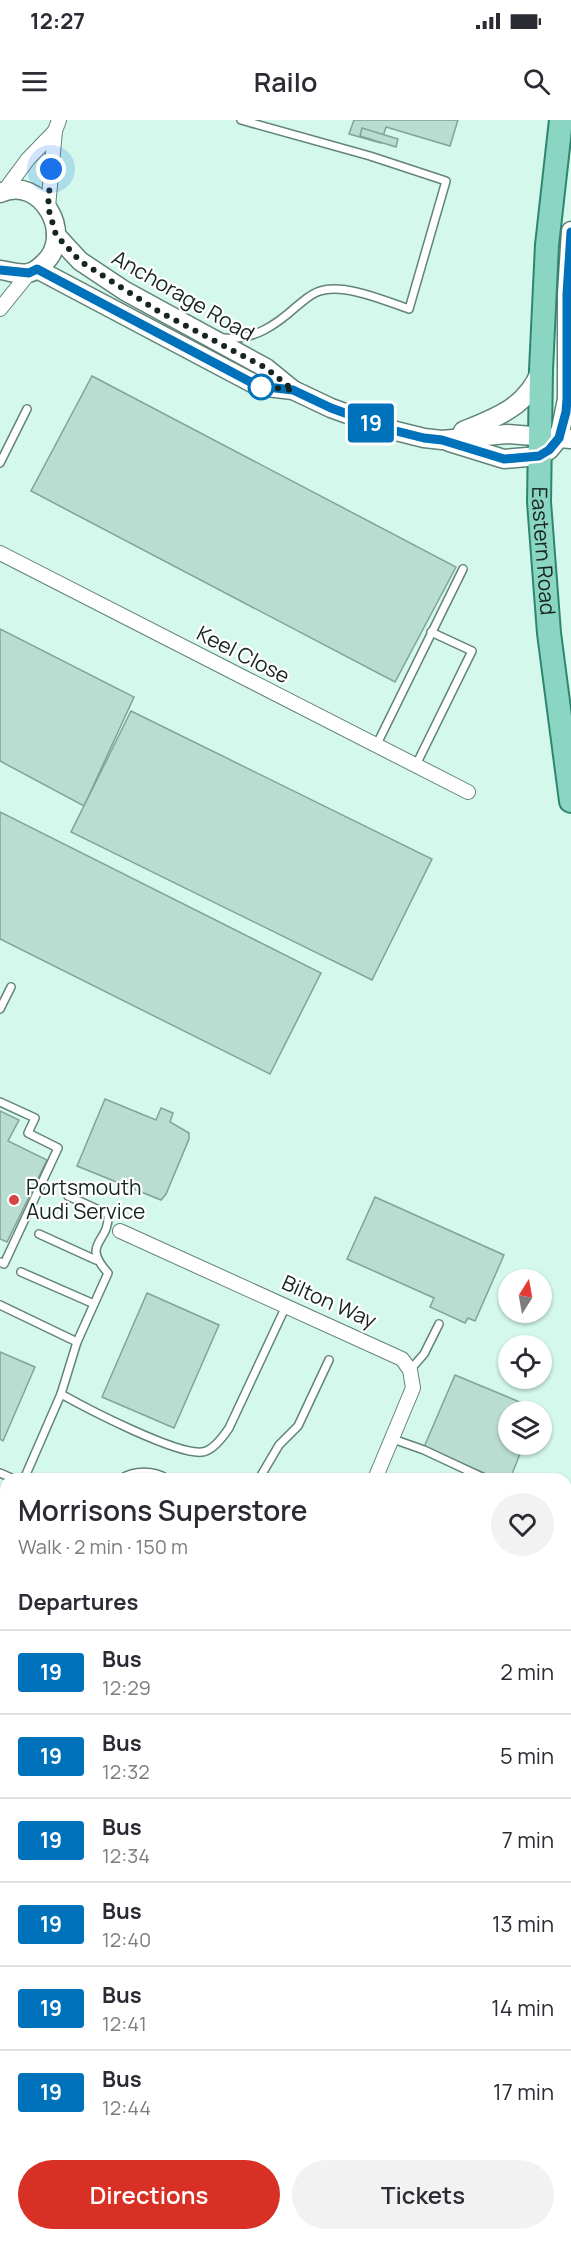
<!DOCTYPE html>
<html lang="en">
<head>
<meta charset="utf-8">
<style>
  body { margin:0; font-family:Manrope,sans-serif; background:#f2f2f3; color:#2b2b33; height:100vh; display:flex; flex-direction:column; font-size:22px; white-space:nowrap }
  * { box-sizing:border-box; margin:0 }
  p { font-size:20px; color:#7c7c81 }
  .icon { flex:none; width:33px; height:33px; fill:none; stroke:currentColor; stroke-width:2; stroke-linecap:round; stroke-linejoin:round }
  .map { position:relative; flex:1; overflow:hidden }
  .panel { position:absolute; left:0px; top:1353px; width:572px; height:768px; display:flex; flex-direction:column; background:#fff; border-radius:18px 18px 0 0; box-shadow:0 2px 4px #0004 }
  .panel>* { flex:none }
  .badge { padding:0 12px; border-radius:4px; font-size:21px; line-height:39px }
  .needle { width:39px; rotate:11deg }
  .buttons { position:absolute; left:498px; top:1149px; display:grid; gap:12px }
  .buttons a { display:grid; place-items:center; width:54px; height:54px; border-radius:50%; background:#fff; box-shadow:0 2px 4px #0004; font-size:30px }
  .you { position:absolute; width:30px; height:30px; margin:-15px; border:4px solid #fff; border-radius:50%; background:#1a73e8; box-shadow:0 0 0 9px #1a73e833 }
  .map>.badge { position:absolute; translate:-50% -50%; box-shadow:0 0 0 3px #fff }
  h2 { padding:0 18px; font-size:22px; line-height:54px }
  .round { display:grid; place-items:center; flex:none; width:63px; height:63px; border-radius:32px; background:#f2f2f3 }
  .summary { display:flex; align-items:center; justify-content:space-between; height:102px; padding:0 18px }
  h1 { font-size:28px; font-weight:600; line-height:45px }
  .button { display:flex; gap:12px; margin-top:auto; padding:12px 18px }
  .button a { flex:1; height:69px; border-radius:36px; background:#d93025; color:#fff; font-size:24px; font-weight:600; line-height:69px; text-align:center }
  .button a+a { background:#f2f2f3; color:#2b2b33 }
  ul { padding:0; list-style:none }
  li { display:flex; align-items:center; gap:18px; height:84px; padding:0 18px; border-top:2px solid #e1e1e2 }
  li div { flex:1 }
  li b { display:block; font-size:22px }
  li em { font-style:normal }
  li .badge { min-width:66px; font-weight:700; text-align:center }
  .status { display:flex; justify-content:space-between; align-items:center; height:42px; padding:0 30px; background:#fff; direction:ltr }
  .status svg { height:16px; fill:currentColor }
  header { display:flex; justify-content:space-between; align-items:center; height:78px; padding:0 18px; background:#fff; font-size:27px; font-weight:600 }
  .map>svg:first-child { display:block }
</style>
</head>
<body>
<div class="status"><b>12:27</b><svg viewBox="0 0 49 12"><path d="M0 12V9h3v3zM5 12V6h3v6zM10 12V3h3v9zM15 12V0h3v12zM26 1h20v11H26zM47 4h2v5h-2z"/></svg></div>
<header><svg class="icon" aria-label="menu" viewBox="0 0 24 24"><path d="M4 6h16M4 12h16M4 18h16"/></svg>Railo<svg class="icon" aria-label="search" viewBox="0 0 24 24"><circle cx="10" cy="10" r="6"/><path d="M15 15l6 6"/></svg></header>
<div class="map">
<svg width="571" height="2121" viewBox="0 0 571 2121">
  <rect width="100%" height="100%" fill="#d4f8ec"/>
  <polygon fill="#76eecd" points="0,1537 6,1546 6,2115 519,2115 518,2121 0,2121"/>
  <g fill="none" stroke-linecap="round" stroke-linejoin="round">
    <polyline stroke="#17b090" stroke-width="5" points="392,2115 401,2121"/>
  </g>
  <g fill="#baddd2" stroke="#81a398" stroke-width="1.5">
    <polygon points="354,0 458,0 450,26 386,7 381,23 349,14"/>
    <polygon points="362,8 398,19 396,27 360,16"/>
    <polygon points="92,256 456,447 395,562 31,371"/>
    <polygon points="0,509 134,577 84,686 0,641"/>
    <polygon points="131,591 432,739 372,860 71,712"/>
    <polygon points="0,692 321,853 270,954 0,819"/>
    <polygon points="105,979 156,1000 161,988 173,993 170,1002 189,1013 189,1019 166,1074 161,1080 77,1046"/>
    <polygon points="0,991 19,1000 8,1021 47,1040 7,1122 0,1119"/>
    <polygon points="375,1077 504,1135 475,1201 468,1198 465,1203 430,1187 434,1178 347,1139"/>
    <polygon points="147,1173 219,1205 174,1308 102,1277"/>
    <polygon points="0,1232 35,1247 3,1321 0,1319"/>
    <polygon points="455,1255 539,1290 508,1292 508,1324 524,1324 510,1359 498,1359 424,1327"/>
  </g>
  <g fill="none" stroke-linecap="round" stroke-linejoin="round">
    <g stroke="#638379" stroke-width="10">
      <g id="service">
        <path d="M 224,218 C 253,221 276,205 297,186 C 305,180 310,174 320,171 C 344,163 386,181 409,189 L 446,61 L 370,36 L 241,0"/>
        <polyline points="0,343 27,289"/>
        <polyline points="376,626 463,449"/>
        <polyline points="415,647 472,531 431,512"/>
        <polyline points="0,889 11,867"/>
        <polyline points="0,982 35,998 28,1013 58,1028 4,1144 0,1142"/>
        <polyline points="39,1114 96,1140"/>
        <polyline points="21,1152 94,1184"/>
        <path d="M 0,1185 L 77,1222 L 108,1153 C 80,1122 110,1124 108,1094 L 68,1076"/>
        <polyline points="410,1250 424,1234 439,1204"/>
        <path d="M 61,1274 C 86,1288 176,1335 202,1332 C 213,1331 223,1317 229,1308 L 286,1186"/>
        <polyline points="393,1319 424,1330 486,1359"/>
        <polyline points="0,1353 14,1359"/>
        <polyline points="24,1359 61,1274 77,1222"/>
        <path d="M 120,1359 C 135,1350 153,1350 168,1359"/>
        <polyline points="259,1359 279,1325 298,1306 329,1240"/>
      </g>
    </g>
    <g stroke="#638379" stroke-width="16">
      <g id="minor">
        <polyline points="5,70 28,39 55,11"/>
        <polyline points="48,87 55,11 59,0"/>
        <polyline points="0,189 29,153"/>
        <polyline points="0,433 468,672"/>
        <polyline points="120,1111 402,1239 410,1250 413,1268 375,1359"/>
        <polyline points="0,1501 6,1509"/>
        <polyline points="566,1908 571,1909"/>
      </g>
    </g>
    <g stroke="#638379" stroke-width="21">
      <g id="tertiary">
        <path d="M 0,73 C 41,54 76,116 43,144 C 39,148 34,152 28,153 C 19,155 9,151 0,150"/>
        <polyline points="56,115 80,141 125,171 266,248 293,270 331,288 392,310 424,318 442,320 507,314 571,319"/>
        <polyline points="37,149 258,266 293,270"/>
        <path d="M 463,311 C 495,298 527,287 540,252"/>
        <polyline points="449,322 504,339 539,336 549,330 559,318 567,279 567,174 571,111"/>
      </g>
    </g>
    <g stroke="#2f8670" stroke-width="26">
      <g id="primary">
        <path id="s1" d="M 561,0 L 547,125 L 541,250 L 539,382 L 549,513 L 571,681"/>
        <polyline points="566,1896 571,1860"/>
        <polyline points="566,2043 571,2021"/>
        <polyline points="540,2121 542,2115"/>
      </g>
    </g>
    <use href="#service" stroke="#fff" stroke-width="7"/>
    <use href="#minor" stroke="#fff" stroke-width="14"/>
    <use href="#tertiary" stroke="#fff" stroke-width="18"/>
    <use href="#primary" stroke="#8ad6c3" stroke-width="22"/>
  </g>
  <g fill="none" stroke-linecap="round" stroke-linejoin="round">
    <g stroke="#fff" stroke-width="14">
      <polyline id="line" points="0,150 29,153 37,149 258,266 293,270 331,288 392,310 424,318 442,320 504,339 539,336 549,330 559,318 566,292 567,279 567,174 571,112"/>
    </g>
    <use href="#line" stroke="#0072bc" stroke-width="9"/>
    <polyline stroke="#172520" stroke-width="6" stroke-dasharray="0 10.8" points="51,49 48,87 56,115 80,141 158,191 266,248 293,270 258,266 261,267"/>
  </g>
  <circle fill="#fff" stroke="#0072bc" stroke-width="3" cx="261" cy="267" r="12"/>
  <circle fill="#d44448" stroke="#fff" stroke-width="2" cx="14" cy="1080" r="6"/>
  <g text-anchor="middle" stroke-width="4.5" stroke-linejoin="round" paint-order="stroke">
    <g font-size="21" fill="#172520" stroke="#fff">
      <text transform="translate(183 176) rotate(30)" y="7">Anchorage Road</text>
      <text dy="7" stroke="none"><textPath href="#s1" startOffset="432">Eastern Road</textPath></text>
      <text transform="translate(243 535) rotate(27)" y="7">Keel Close</text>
      <text transform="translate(329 1182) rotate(24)" y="7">Bilton Way</text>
    </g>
    <g font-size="21" fill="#172520" stroke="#fff" text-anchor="start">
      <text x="26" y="1075">Portsmouth<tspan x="26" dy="24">Audi Service</tspan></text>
    </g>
  </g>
</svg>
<div class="buttons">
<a><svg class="needle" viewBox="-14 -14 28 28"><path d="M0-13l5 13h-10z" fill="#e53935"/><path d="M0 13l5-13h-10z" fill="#7c7c81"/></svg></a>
<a><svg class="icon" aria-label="locate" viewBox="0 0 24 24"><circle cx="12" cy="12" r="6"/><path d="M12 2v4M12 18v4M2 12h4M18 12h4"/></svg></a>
<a><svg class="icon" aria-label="layers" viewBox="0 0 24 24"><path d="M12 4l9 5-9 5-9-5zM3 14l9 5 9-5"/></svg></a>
</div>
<div class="you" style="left:51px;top:49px"></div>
<b class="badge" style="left:371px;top:303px;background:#0072bc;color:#fff">19</b>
<section class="panel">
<div class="summary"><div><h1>Morrisons Superstore</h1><p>Walk · 2 min · 150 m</p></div><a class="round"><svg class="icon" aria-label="heart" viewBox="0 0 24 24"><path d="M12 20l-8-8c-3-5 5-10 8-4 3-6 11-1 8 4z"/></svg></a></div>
<h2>Departures</h2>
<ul>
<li><span class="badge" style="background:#0072bc;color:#fff">19</span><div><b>Bus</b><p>12:29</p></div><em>2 min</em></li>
<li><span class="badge" style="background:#0072bc;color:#fff">19</span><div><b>Bus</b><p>12:32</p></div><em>5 min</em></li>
<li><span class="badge" style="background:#0072bc;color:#fff">19</span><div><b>Bus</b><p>12:34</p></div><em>7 min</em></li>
<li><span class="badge" style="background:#0072bc;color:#fff">19</span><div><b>Bus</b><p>12:40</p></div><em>13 min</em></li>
<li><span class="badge" style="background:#0072bc;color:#fff">19</span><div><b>Bus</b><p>12:41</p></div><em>14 min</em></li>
<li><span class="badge" style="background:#0072bc;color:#fff">19</span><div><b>Bus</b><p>12:44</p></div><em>17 min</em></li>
</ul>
<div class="button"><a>Directions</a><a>Tickets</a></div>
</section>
</div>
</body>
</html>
